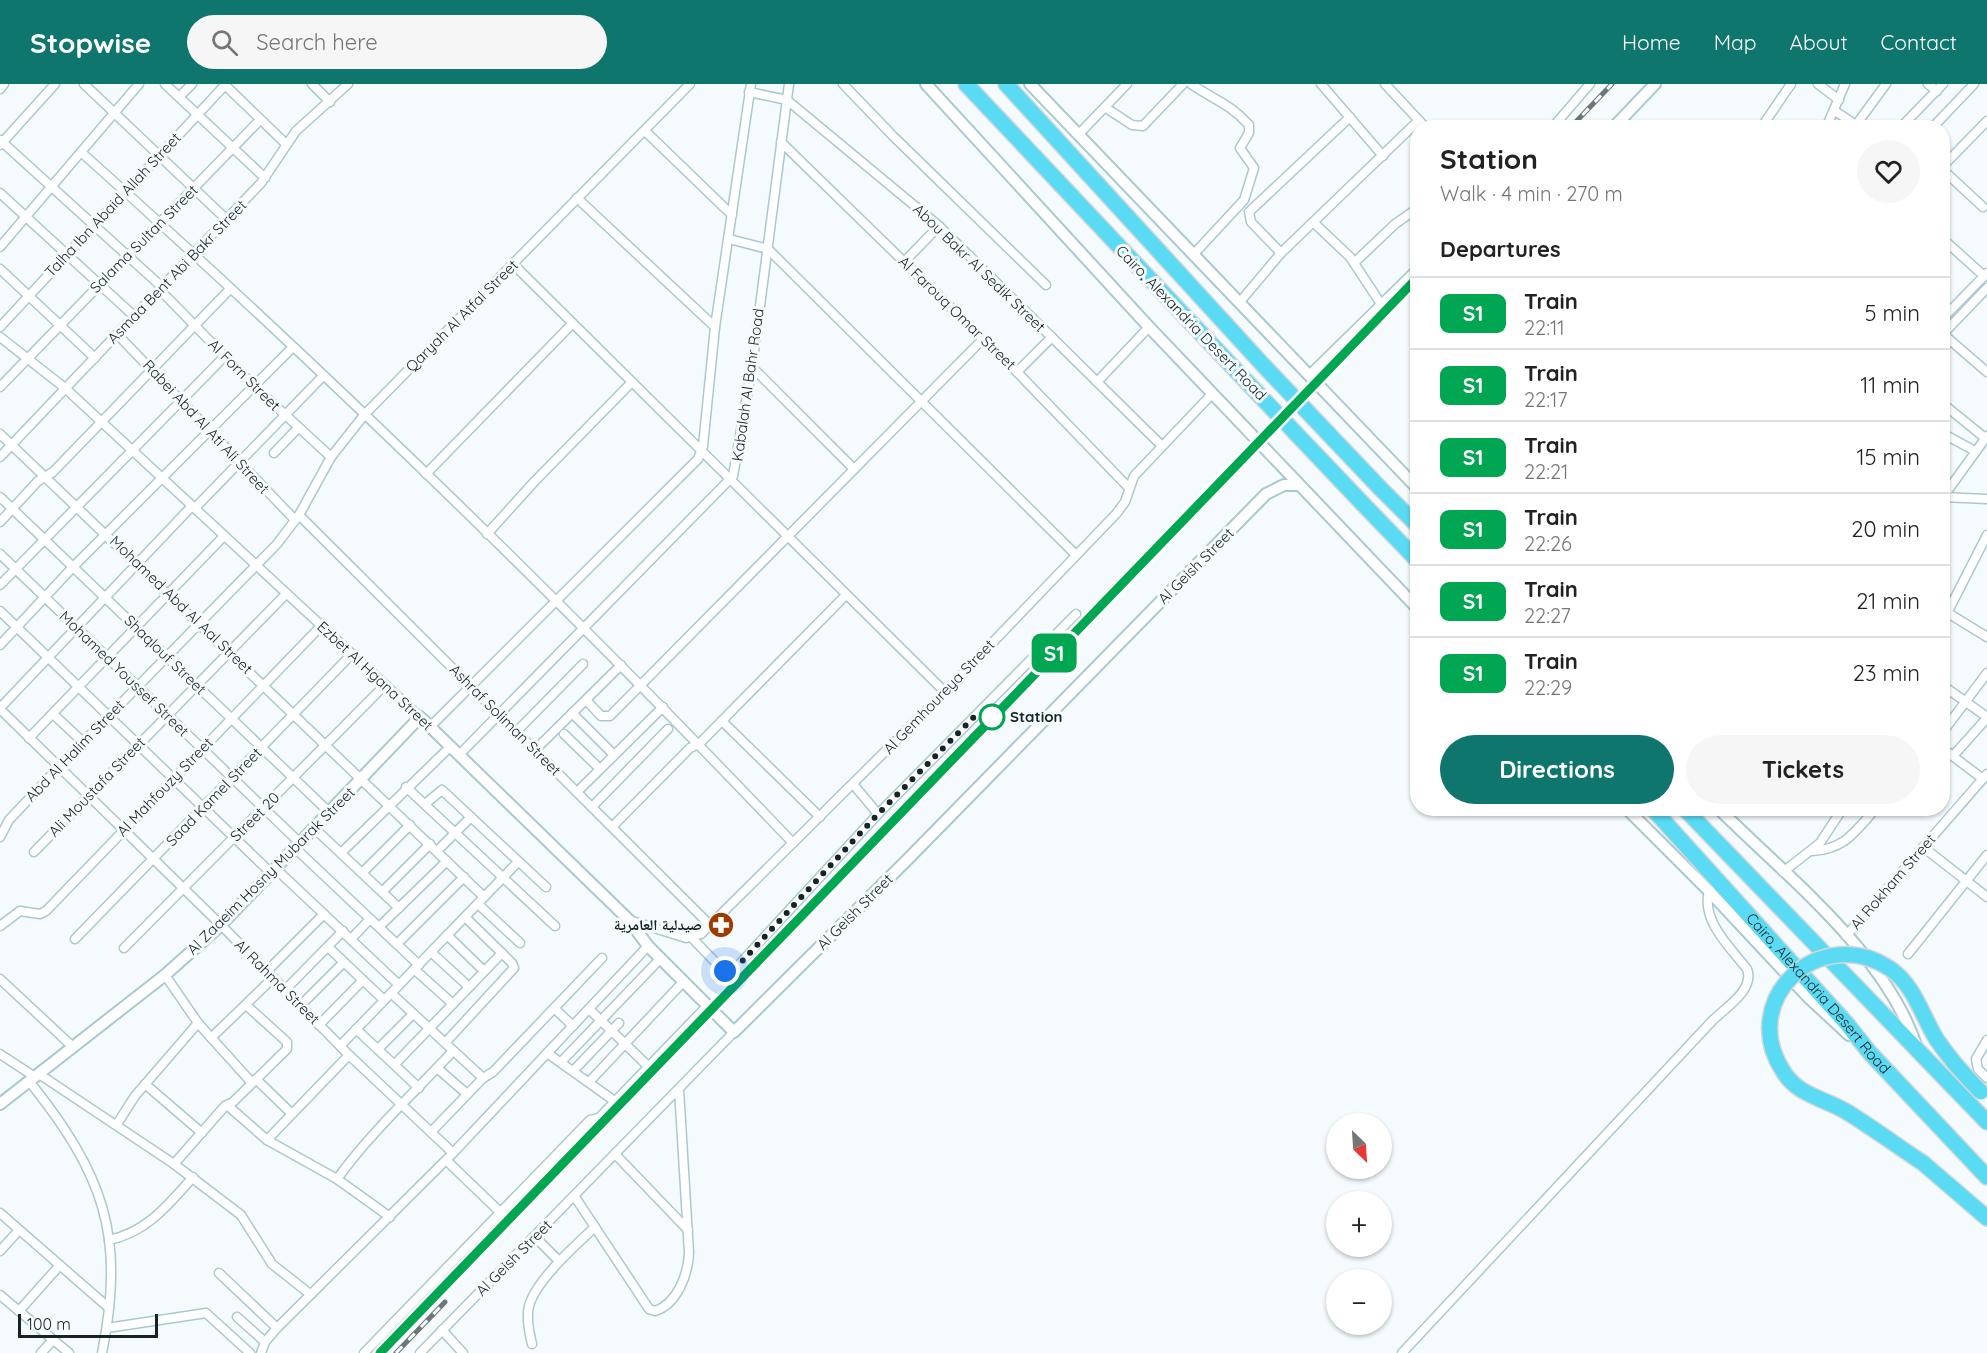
<!DOCTYPE html>
<html lang="en">
<head>
<meta charset="utf-8">
<style>
  body { margin:0; font-family:Quicksand,"Noto Naskh Arabic",sans-serif; background:#f6f6f6; color:#222; height:100vh; display:flex; flex-direction:column; font-size:22px; white-space:nowrap }
  * { box-sizing:border-box; margin:0 }
  p { font-size:20px; color:#767676 }
  .icon { flex:none; width:33px; height:33px; fill:none; stroke:currentColor; stroke-width:2; stroke-linecap:round; stroke-linejoin:round }
  .map { position:relative; flex:1; overflow:hidden }
  .details { position:absolute; left:1410px; top:36px; width:540px; height:696px; display:flex; flex-direction:column; background:#fff; border-radius:24px; box-shadow:0 2px 4px #0004 }
  .details>* { flex:none }
  .badge { padding:0 12px; border-radius:9px; font-size:21px; line-height:39px }
  .needle { width:39px; rotate:155deg }
  .tools { position:absolute; left:1326px; top:1029px; display:grid; gap:12px }
  .tools a { display:grid; place-items:center; width:66px; height:66px; border-radius:50%; background:#fff; box-shadow:0 2px 4px #0004; font-size:30px }
  .scale { position:absolute; left:18px; bottom:15px; width:140px; box-sizing:border-box; padding-left:6px; border:3px solid #172325; border-top:0; font-size:16px; line-height:21px; white-space:nowrap; color:#172325; -webkit-text-stroke:4px #f5fbfd; paint-order:stroke }
  .you { position:absolute; width:30px; height:30px; margin:-15px; border:4px solid #fff; border-radius:50%; background:#1a73e8; box-shadow:0 0 0 9px #1a73e833 }
  .map>.badge { position:absolute; translate:-50% -50%; box-shadow:0 0 0 3px #fff }
  h2 { padding:0 30px; font-size:22px; line-height:54px }
  .round { display:grid; place-items:center; flex:none; width:63px; height:63px; border-radius:32px; background:#f6f6f6 }
  .head { display:flex; align-items:center; justify-content:space-between; height:102px; padding:0 30px }
  h1 { font-size:28px; font-weight:800; line-height:45px }
  .cta { display:flex; gap:12px; margin-top:auto; padding:12px 30px }
  .cta a { flex:1; height:69px; border-radius:36px; background:#0f766e; color:#fff; font-size:24px; font-weight:800; line-height:69px; text-align:center }
  .cta a+a { background:#f6f6f6; color:#222 }
  ul { padding:0; list-style:none }
  li { display:flex; align-items:center; gap:18px; height:72px; padding:0 30px; border-top:2px solid #e0e0e0 }
  li div { flex:1 }
  li b { display:block; font-size:22px }
  li em { font-style:normal }
  li .badge { min-width:66px; font-weight:700; text-align:center }
  header { display:flex; align-items:center; gap:36px; box-sizing:border-box; height:84px; padding:0 30px; background:#0f766e; color:#fff }
  header strong { font-size:28px }
  nav { display:flex; gap:33px; margin-inline-start:auto; font-size:21px }
  .search { width:420px; height:54px; background:#f6f6f6; display:flex; align-items:center; gap:15px; box-sizing:border-box; padding:0 21px; border-radius:33px; color:#767676; font-size:22px }
  .map>svg:first-child { display:block }
</style>
</head>
<body>
<header>
<strong>Stopwise</strong>
<div class="search"><svg class="icon" aria-label="search" viewBox="0 0 24 24"><circle cx="10" cy="10" r="6"/><path d="M15 15l6 6"/></svg>Search here</div>
<nav><a>Home</a><a>Map</a><a>About</a><a>Contact</a></nav>
</header>
<div class="map">
<svg width="1987" height="1269" viewBox="0 0 1987 1269">
  <rect width="100%" height="100%" fill="#f5fbfd"/>
  <g fill="none" stroke-linecap="round" stroke-linejoin="round">
    <g stroke="#aac9cf" stroke-width="11">
      <g id="street">
        <polyline points="84,0 226,135"/>
        <polyline points="165,0 265,94"/>
        <polyline points="312,0 330,18"/>
        <polyline points="843,0 893,52 1046,201"/>
        <path d="M 1191,0 C 1214,16 1229,19 1249,41 L 1249,49 L 1240,64 L 1254,84 L 1244,116 L 1193,171"/>
        <polyline points="1321,0 1383,72"/>
        <polyline points="1385,0 1426,44"/>
        <polyline points="1818,0 1839,16"/>
        <polyline points="1928,0 1937,7"/>
        <polyline points="225,1 285,59"/>
        <polyline points="0,5 4,0"/>
        <polyline points="749,8 787,16 939,142 1162,362"/>
        <polyline points="179,13 192,0"/>
        <polyline points="1106,24 1132,41 1143,42 1183,0"/>
        <polyline points="1835,27 1859,43"/>
        <polyline points="1856,41 1886,0"/>
        <polyline points="1552,44 1590,0"/>
        <polyline points="1761,44 1791,0"/>
        <polyline points="1826,44 1845,0"/>
        <polyline points="1900,44 1943,0"/>
        <polyline points="1932,44 1974,0"/>
        <polyline points="645,47 732,131"/>
        <polyline points="1078,51 1127,0"/>
        <polyline points="0,56 162,203"/>
        <polyline points="781,58 1017,288 1129,404"/>
        <polyline points="0,61 55,0"/>
        <path d="M 81,68 C 327,288 565,520 793,759"/>
        <polyline points="1942,83 1987,37"/>
        <polyline points="1942,85 1983,123"/>
        <polyline points="0,109 134,232"/>
        <polyline points="577,114 715,243"/>
        <polyline points="1313,138 1350,173 1381,220"/>
        <polyline points="1942,154 1984,192"/>
        <polyline points="729,155 768,165 1075,470"/>
        <polyline points="0,163 139,0"/>
        <polyline points="1281,169 1251,138 1249,128 1350,33"/>
        <polyline points="904,178 939,142"/>
        <polyline points="1354,179 1395,140 1418,124"/>
        <polyline points="513,180 945,608"/>
        <polyline points="0,185 95,274"/>
        <polyline points="159,205 254,302 331,373"/>
        <polyline points="1239,219 1281,169 1418,37"/>
        <polyline points="1942,235 1987,189"/>
        <polyline points="0,243 226,0"/>
        <polyline points="117,250 295,436"/>
        <polyline points="1943,250 1987,288"/>
        <polyline points="1942,251 1987,204"/>
        <polyline points="0,253 65,304 420,633"/>
        <polyline points="752,283 854,385"/>
        <polyline points="1017,288 1052,253"/>
        <polyline points="1309,291 1418,184"/>
        <polyline points="1097,298 1149,243"/>
        <polyline points="0,303 260,36"/>
        <polyline points="1942,319 1985,354"/>
        <polyline points="1942,349 1975,367"/>
        <polyline points="0,350 484,813"/>
        <polyline points="274,369 298,344"/>
        <polyline points="0,373 261,99 296,47 348,0"/>
        <polyline points="426,390 572,240"/>
        <polyline points="0,413 329,728"/>
        <polyline points="1942,413 1987,415"/>
        <polyline points="1943,413 1987,352"/>
        <polyline points="195,424 323,292"/>
        <polyline points="299,431 711,842"/>
        <polyline points="0,438 38,397 53,388 230,205"/>
        <polyline points="487,450 534,398 631,299"/>
        <polyline points="0,470 300,759"/>
        <polyline points="0,501 225,272"/>
        <polyline points="0,527 271,789"/>
        <polyline points="1948,529 1987,553"/>
        <polyline points="1942,539 1987,451"/>
        <polyline points="0,561 73,483 293,263"/>
        <polyline points="1942,601 1987,633"/>
        <polyline points="586,616 601,632 610,632 983,255"/>
        <polyline points="0,624 192,422"/>
        <polyline points="0,625 221,841 349,971 453,1069"/>
        <polyline points="572,629 614,671"/>
        <polyline points="53,630 83,658"/>
        <polyline points="722,637 820,733"/>
        <polyline points="430,643 698,375 703,362 715,243 751,0"/>
        <polyline points="516,648 583,580"/>
        <polyline points="1942,649 1987,589"/>
        <polyline points="564,650 600,685"/>
        <polyline points="29,654 224,452"/>
        <polyline points="1942,664 1983,695"/>
        <polyline points="535,666 621,581"/>
        <polyline points="459,671 733,392 752,283 789,0"/>
        <polyline points="1953,672 1987,634"/>
        <polyline points="853,700 878,730"/>
        <polyline points="406,703 555,842"/>
        <polyline points="577,708 663,623"/>
        <polyline points="425,720 442,706 546,803"/>
        <polyline points="592,723 668,645"/>
        <polyline points="612,743 690,664 699,660 845,512"/>
        <polyline points="314,744 399,824"/>
        <polyline points="0,753 9,736 59,683 277,460 299,431 331,373 365,330 690,0"/>
        <polyline points="1923,763 1987,813"/>
        <polyline points="295,764 419,881"/>
        <polyline points="437,767 471,733"/>
        <path d="M 1812,767 C 1845,765 1855,748 1876,724"/>
        <polyline points="34,768 286,510"/>
        <polyline points="341,769 451,662"/>
        <polyline points="275,784 399,901"/>
        <polyline points="1783,788 1820,759 1843,724"/>
        <polyline points="362,789 410,741"/>
        <polyline points="382,808 430,760"/>
        <polyline points="478,820 520,859"/>
        <polyline points="629,836 686,854 701,850 945,608 1116,430 1125,418 1134,392 1212,310"/>
        <polyline points="0,842 20,827 40,830 46,827 321,542"/>
        <polyline points="379,843 447,777"/>
        <polyline points="447,851 484,887"/>
        <polyline points="1846,852 1987,690"/>
        <polyline points="692,854 721,884 729,887 735,885 878,730 1076,530"/>
        <polyline points="75,855 352,570"/>
        <polyline points="351,855 370,835"/>
        <polyline points="397,860 464,793"/>
        <polyline points="328,863 384,916"/>
        <polyline points="124,864 385,601"/>
        <polyline points="431,868 469,903"/>
        <polyline points="1908,870 1987,771"/>
        <polyline points="414,885 453,920"/>
        <polyline points="266,888 324,830"/>
        <polyline points="165,891 198,939 252,999"/>
        <polyline points="0,895 73,963"/>
        <polyline points="285,906 343,847"/>
        <polyline points="391,909 483,994"/>
        <polyline points="300,922 344,878"/>
        <polyline points="554,924 573,942"/>
        <polyline points="589,925 650,984"/>
        <polyline points="319,941 363,896"/>
        <polyline points="356,945 419,1004"/>
        <polyline points="211,954 273,894"/>
        <polyline points="1987,956 1976,975 1978,985 1987,994"/>
        <polyline points="445,959 514,884 512,879 465,833"/>
        <polyline points="340,962 518,778"/>
        <polyline points="378,965 413,930"/>
        <polyline points="547,969 616,1018"/>
        <polyline points="0,970 35,993"/>
        <polyline points="561,978 661,874"/>
        <polyline points="395,980 502,869"/>
        <polyline points="437,984 467,1010"/>
        <polyline points="574,986 619,939"/>
        <polyline points="39,990 174,1080 241,1131 272,1180 310,1210"/>
        <polyline points="256,995 292,1030"/>
        <path d="M 29,997 C 103,1090 126,1150 102,1269"/>
        <polyline points="590,997 684,897"/>
        <polyline points="145,1000 202,1049"/>
        <polyline points="227,1021 267,1056 337,1095 390,1133"/>
        <polyline points="117,1040 135,1012 198,939"/>
        <polyline points="431,1048 483,994 493,988 602,874"/>
        <polyline points="267,1056 349,971"/>
        <polyline points="615,1070 688,1146"/>
        <polyline points="446,1076 500,1128"/>
        <polyline points="174,1080 225,1022 233,1018 287,965 287,958 246,921"/>
        <path d="M 337,1095 C 371,1048 414,1009 453,967"/>
        <path d="M 575,1113 L 649,1225 L 655,1227 C 677,1220 688,1191 689,1169 L 679,1005"/>
        <polyline points="0,1129 109,1224"/>
        <polyline points="535,1153 559,1177"/>
        <path d="M 109,1156 C 147,1148 168,1121 193,1093"/>
        <polyline points="0,1167 19,1146"/>
        <polyline points="219,1189 277,1244"/>
        <polyline points="0,1211 69,1269"/>
        <polyline points="19,1227 60,1181"/>
        <polyline points="237,1233 265,1258"/>
        <polyline points="107,1244 206,1229 250,1269"/>
        <polyline points="442,1246 463,1269"/>
        <path d="M 532,1260 C 529,1248 526,1234 529,1222 C 536,1196 576,1161 595,1143"/>
        <polyline points="41,1269 53,1256"/>
        <polyline points="261,1269 265,1258 277,1244 453,1069 648,862"/>
        <polyline points="364,1269 590,1036 599,1034 708,921"/>
        <polyline points="420,1269 734,948"/>
        <path d="M 1402,1269 L 1712,937 C 1725,924 1755,906 1747,885 C 1730,863 1701,837 1709,807"/>
      </g>
    </g>
    <g stroke="#aac9cf" stroke-width="14">
      <g id="secondary">
        <polyline points="926,0 1149,243 1418,525"/>
        <polyline points="1030,0 1418,405"/>
        <polyline points="1613,44 1655,0"/>
        <polyline points="1626,724 1709,807 1808,913 1849,951"/>
        <path d="M 1718,724 C 1787,793 1887,870 1917,964"/>
        <polyline points="0,1020 165,891 221,841 420,633 629,836 648,862 734,948 907,776 1266,410 1284,401 1297,401"/>
      </g>
    </g>
    <g stroke="#d5d7d8" stroke-width="18">
      <g id="highway">
        <polyline points="966,0 1246,297"/>
        <polyline points="1006,0 1264,282"/>
        <polyline points="1380,404 1418,442"/>
        <polyline points="1363,420 1418,477"/>
        <path id="s1" d="M 1652,724 L 1847,940 L 1870,969 L 1987,1093"/>
        <polyline points="1684,724 1987,1038"/>
        <polyline points="1923,1079 1987,1134"/>
      </g>
    </g>
    <use href="#street" stroke="#fff" stroke-width="8"/>
    <use href="#secondary" stroke="#fff" stroke-width="10"/>
    <use href="#highway" stroke="#5adbf3" stroke-width="15"/>
    <g stroke="#6d7779" stroke-width="5">
      <g id="rail">
        <polyline points="1570,44 1612,0"/>
        <polyline points="380,1269 1418,193"/>
        <polyline points="396,1269 445,1218"/>
      </g>
    </g>
    <use href="#rail" stroke="#f5fbfd" stroke-width="3" stroke-dasharray="9" stroke-linecap="butt"/>
    <g stroke="#d5d7d8" stroke-width="18" stroke-linecap="butt">
      <g id="highway-bridge">
        <polyline points="1264,282 1380,404"/>
        <polyline points="1246,297 1363,420"/>
        <path d="M 1923,1079 C 1897,1062 1873,1044 1847,1028 C 1824,1014 1798,1012 1783,987 C 1737,916 1819,839 1889,884 C 1914,900 1922,932 1937,956 C 1950,975 1965,992 1981,1008"/>
      </g>
    </g>
    <use href="#highway-bridge" stroke="#5adbf3" stroke-width="15"/>
  </g>
  <g fill="none" stroke-linecap="round" stroke-linejoin="round">
    <g stroke="#fff" stroke-width="14">
      <polyline id="line" points="380,1269 1418,193"/>
    </g>
    <use href="#line" stroke="#00a651" stroke-width="9"/>
    <polyline stroke="#172325" stroke-width="6" stroke-dasharray="0 10.8" points="725,887 735,885 878,730 977,630 992,633"/>
  </g>
  <defs>
    <g id="pharmacy-disc" transform="scale(1.35)"><circle r="9.5" fill="#9e3b02" stroke="#f5fbfd"/><path d="M-2-6h4v4h4v4h-4v4h-4v-4h-4v-4h4Z" fill="#fff"/></g>
  </defs>
  <g fill-rule="evenodd">
    <use href="#pharmacy-disc" x="721" y="841"/>
  </g>
  <circle fill="#fff" stroke="#00a651" stroke-width="3" cx="992" cy="633" r="12"/>
  <g text-anchor="middle" stroke-width="6" stroke-linejoin="round" paint-order="stroke">
    <g font-size="15" fill="#172325" stroke="#f5fbfd">
      <text transform="translate(113 121) rotate(-47)" y="5">Talha Ibn Abaid Allah Street</text>
      <text transform="translate(144 155) rotate(-45)" y="5">Salama Sultan Street</text>
      <text transform="translate(979 184) rotate(44)" y="5">Abou Bakr Al Sedik Street</text>
      <text transform="translate(177 188) rotate(-46)" y="5">Asmaa Bent Abi Bakr Street</text>
      <text transform="translate(957 229) rotate(44)" y="5">Al Farouq Omar Street</text>
      <text transform="translate(462 232) rotate(-45)" y="5">Qaryah Al Atfal Street</text>
      <text transform="translate(1191 239) rotate(46)" y="5">Cairo, Alexandria Desert Road</text>
      <text transform="translate(244 291) rotate(45)" y="5">Al Forn Street</text>
      <text transform="translate(748 301) rotate(-82)" y="5">Kabalah Al Bahr Road</text>
      <text transform="translate(206 343) rotate(47)" y="5">Rabei Abd Al Ati Ali Street</text>
      <text transform="translate(1196 482) rotate(-45)" y="5">Al Geish Street</text>
      <text transform="translate(181 521) rotate(44)" y="5">Mohamed Abd Al Aal Street</text>
      <text transform="translate(165 571) rotate(44)" y="5">Shaqlouf Street</text>
      <text transform="translate(124 590) rotate(44)" y="5">Mohamed Youssef Street</text>
      <text transform="translate(375 592) rotate(43)" y="5">Ezbet Al Hgana Street</text>
      <text transform="translate(939 613) rotate(-46)" y="5">Al Gemhoureya Street</text>
      <text transform="translate(505 636) rotate(45)" y="5">Ashraf Soliman Street</text>
      <text transform="translate(75 667) rotate(-46)" y="5">Abd Al Halim Street</text>
      <text transform="translate(97 703) rotate(-46)" y="5">Ali Moustafa Street</text>
      <text transform="translate(165 703) rotate(-46)" y="5">Al Mahfouzy Street</text>
      <text transform="translate(214 713) rotate(-46)" y="5">Saad Kamel Street</text>
      <text transform="translate(255 733) rotate(-45)" y="5">Street 20</text>
      <text transform="translate(271 787) rotate(-45)" y="5">Al Zaaeim Hosny Mubarak Street</text>
      <text transform="translate(1893 798) rotate(-49)" y="5">Al Rokham Street</text>
      <text transform="translate(855 828) rotate(-45)" y="5">Al Geish Street</text>
      <text transform="translate(277 898) rotate(45)" y="5">Al Rahma Street</text>
      <text dy="5" stroke="none"><textPath href="#s1" startOffset="249">Cairo, Alexandria Desert Road</textPath></text>
      <text transform="translate(514 1174) rotate(-45)" y="5">Al Geish Street</text>
    </g>
    <g font-size="15" font-weight="bold" fill="#172325" stroke="#f5fbfd" text-anchor="start">
      <text x="1010" y="638">Station</text>
    </g>
    <g font-size="15" font-weight="bold" fill="#172325" stroke="#f5fbfd" text-anchor="end">
      <text x="702" y="846">صيدلية العامرية</text>
    </g>
  </g>
</svg>
<div class="tools">
<a><svg class="needle" viewBox="-14 -14 28 28"><path d="M0-13l5 13h-10z" fill="#e53935"/><path d="M0 13l5-13h-10z" fill="#767676"/></svg></a>
<a>+</a>
<a>−</a>
</div>
<div class="scale">100 m</div>
<div class="you" style="left:725px;top:887px"></div>
<b class="badge" style="left:1054px;top:569px;background:#00a651;color:#fff">S1</b>
<section class="details">
<div class="head"><div><h1>Station</h1><p>Walk · 4 min · 270 m</p></div><a class="round"><svg class="icon" aria-label="heart" viewBox="0 0 24 24"><path d="M12 20l-8-8c-3-5 5-10 8-4 3-6 11-1 8 4z"/></svg></a></div>
<h2>Departures</h2>
<ul>
<li><span class="badge" style="background:#00a651;color:#fff">S1</span><div><b>Train</b><p>22:11</p></div><em>5 min</em></li>
<li><span class="badge" style="background:#00a651;color:#fff">S1</span><div><b>Train</b><p>22:17</p></div><em>11 min</em></li>
<li><span class="badge" style="background:#00a651;color:#fff">S1</span><div><b>Train</b><p>22:21</p></div><em>15 min</em></li>
<li><span class="badge" style="background:#00a651;color:#fff">S1</span><div><b>Train</b><p>22:26</p></div><em>20 min</em></li>
<li><span class="badge" style="background:#00a651;color:#fff">S1</span><div><b>Train</b><p>22:27</p></div><em>21 min</em></li>
<li><span class="badge" style="background:#00a651;color:#fff">S1</span><div><b>Train</b><p>22:29</p></div><em>23 min</em></li>
</ul>
<div class="cta"><a>Directions</a><a>Tickets</a></div>
</section>
</div>
</body>
</html>
